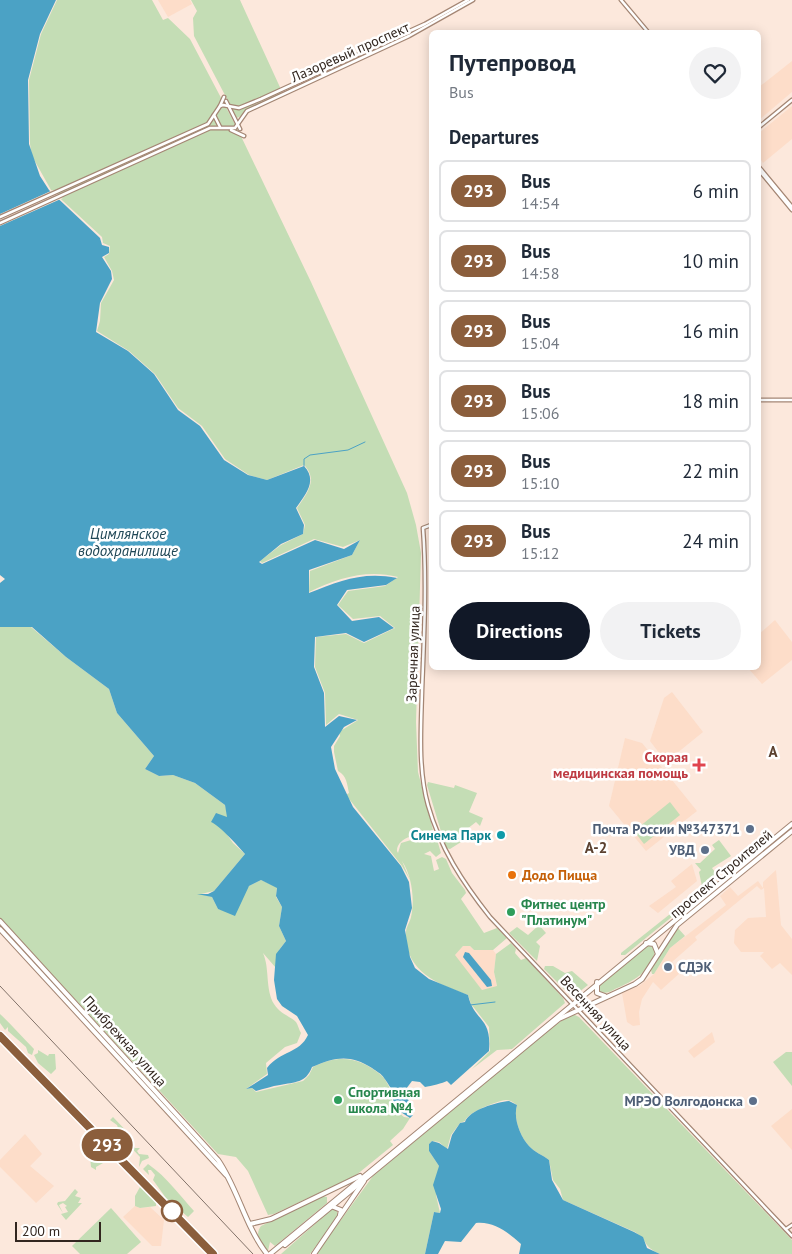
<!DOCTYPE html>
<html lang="en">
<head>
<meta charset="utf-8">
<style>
  body { margin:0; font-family:"PT Sans",sans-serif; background:#f2f2f3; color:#1f2937; height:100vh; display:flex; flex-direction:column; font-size:19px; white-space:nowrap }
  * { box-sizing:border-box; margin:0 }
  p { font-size:16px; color:#747a83 }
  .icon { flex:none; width:28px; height:28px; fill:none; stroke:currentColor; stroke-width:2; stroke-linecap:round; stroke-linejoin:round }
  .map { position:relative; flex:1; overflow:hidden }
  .sheet { position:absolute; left:429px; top:30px; width:332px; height:640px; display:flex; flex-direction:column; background:#fff; border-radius:8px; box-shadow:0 2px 12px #0003 }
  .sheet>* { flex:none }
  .badge { padding:0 10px; border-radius:16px; font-size:18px; line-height:32px }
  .scale { position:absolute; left:15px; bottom:12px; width:86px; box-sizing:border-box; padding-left:5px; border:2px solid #32261f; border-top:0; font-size:14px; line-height:18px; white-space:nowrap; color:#32261f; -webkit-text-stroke:4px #fff; paint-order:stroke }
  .map>.badge { position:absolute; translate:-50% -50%; box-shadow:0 0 0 2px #fff }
  h2 { padding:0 20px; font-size:19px; line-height:45px }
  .round { display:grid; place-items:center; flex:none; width:52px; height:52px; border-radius:26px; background:#f2f2f3 }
  .overview { display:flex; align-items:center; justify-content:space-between; height:85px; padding:0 20px }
  h1 { font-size:24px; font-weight:700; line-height:38px }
  .button { display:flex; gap:10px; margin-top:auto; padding:10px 20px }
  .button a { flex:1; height:58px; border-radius:30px; background:#111827; color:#fff; font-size:20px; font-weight:700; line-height:58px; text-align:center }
  .button a+a { background:#f2f2f3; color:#1f2937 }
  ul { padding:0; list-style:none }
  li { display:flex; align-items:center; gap:15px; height:62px; margin:0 10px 8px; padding:0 10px; border:2px solid #e0e1e3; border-radius:8px }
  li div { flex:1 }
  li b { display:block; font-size:19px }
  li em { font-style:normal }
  li .badge { min-width:55px; font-weight:700; text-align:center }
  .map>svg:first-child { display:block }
</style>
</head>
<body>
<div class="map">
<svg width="792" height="1254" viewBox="0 0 792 1254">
  <rect width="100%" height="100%" fill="#fce8dc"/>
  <g fill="#fdddc9">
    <polygon points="158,0 190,0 192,4 168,17"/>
    <polygon points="792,61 792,92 759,120 759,87"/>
    <polygon points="792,106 792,139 763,163 759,157 759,133"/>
    <polygon points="775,620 792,642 792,660 762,684 748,668 759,668 759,634"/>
    <polygon points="672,692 703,732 666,762 650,741 664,698"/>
    <polygon points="625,738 642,743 697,811 646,851 609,806"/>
    <polygon points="692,864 697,881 658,913 649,906 676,887 671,881"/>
    <polygon points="776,870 781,925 792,939 792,975 780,963 772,969 760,956 764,952 741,952 734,943 735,930 748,918 766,917 764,888 761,890 757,886 695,937 697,940 672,962 681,972 661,990 653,982 642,999 639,1012 640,1025 633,1026 627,1022 622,993 639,986 654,974 670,948 726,905 720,896 730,887 738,896 758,881 763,888 763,882"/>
    <polygon points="463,946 470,946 474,950 493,950 496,954 494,972 497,987 482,990 454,956"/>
    <polygon points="712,1032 715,1042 694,1058 688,1051"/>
    <polygon points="792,1109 792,1150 771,1126"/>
    <polygon points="25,1134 42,1154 30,1166 54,1186 36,1203 0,1167 0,1160"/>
    <polygon points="135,1206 140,1208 150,1207 164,1220 161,1246 152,1246 123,1217"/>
  </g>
  <g fill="#c4ddb5">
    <path d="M 57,0 L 152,0 L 163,20 L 168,18 L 190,39 L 238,130 L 311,282 L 407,493 L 416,525 L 421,553 L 416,722 L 418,772 L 433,830 C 421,834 397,836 397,851 L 398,853 L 401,843 L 435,833 L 441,853 L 436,857 L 430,851 L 424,854 L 431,856 L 434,871 L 439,869 L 436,860 L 442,857 L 446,859 L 452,873 L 465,890 L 466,893 L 461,899 L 484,933 L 497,928 L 507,938 L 493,950 L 474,950 L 470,946 L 463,946 L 455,955 L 482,990 L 497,986 L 494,972 L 496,954 L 511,943 L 516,949 L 515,953 L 521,960 L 526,958 L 563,998 L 565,1003 L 512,1049 L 497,1050 L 472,1069 L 490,1051 L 489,1027 L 471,1004 L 468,995 C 437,984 404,971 406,932 C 406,927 410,922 411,917 C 415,900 412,876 402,861 L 410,880 L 402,866 L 346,795 L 349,793 C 347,784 347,776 338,771 L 334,752 L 334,746 L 340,736 L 339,732 L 358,720 L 339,714 L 326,725 L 325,693 L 315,667 L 316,637 L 346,634 L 364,643 L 395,628 L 380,616 L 353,619 L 338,605 L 348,591 L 385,586 L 398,577 C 367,569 338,578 309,592 L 310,571 L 352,555 L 360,540 L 343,547 L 314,539 L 262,563 L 260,561 L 281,545 L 303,534 L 305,525 L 297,508 C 306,495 319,480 304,465 L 267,480 L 249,475 L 225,459 L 202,426 L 178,408 L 155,374 L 129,351 L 97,331 L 100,321 L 101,303 L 114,280 L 112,271 L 104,257 L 109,254 L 110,246 L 103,243 L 102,237 L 51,190 L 32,156 L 30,144 L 29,80 L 41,34 Z"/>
    <polygon points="191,0 240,0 284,96 237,118 194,36 193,18 197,11"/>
    <path d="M 0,627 L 31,627 L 66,657 L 109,689 L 117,713 L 154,756 L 145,769 L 159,776 L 173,775 L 195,783 L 225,805 L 228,817 L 223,817 L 221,826 L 233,843 L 245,854 L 214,891 L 201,894 L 212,897 L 218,909 L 228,912 L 249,886 L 261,880 L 277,887 L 276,897 L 282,907 L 279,926 L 286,941 L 279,950 L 276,968 L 263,953 C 270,969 265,989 274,1004 C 280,1014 290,1016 296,1022 C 298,1025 299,1030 301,1033 L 297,1043 L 285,1047 L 266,1063 L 267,1074 L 246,1089 L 252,1088 L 256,1092 L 303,1081 L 309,1075 L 313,1067 C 339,1054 359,1057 381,1075 C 386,1079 388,1086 392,1091 L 392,1107 L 404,1117 L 410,1118 L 403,1129 L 390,1141 L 393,1145 L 355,1176 L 274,1214 L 268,1215 L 248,1171 L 236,1157 L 218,1154 L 0,918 Z"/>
    <polygon points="428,782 454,788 455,785 477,793 469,812 483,818 480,826 476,822 467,829 469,837 450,849 446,848 427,785"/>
    <polygon points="670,802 680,815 644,844 634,831"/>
    <polygon points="719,840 731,856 712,868 718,876 713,878 714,880 709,884 711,886 703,891 699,872 701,870 695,863 700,863 715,849 712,845"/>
    <polygon points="699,891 700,894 625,955 621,955 621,953"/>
    <polygon points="539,925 546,933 536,942 540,946 537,961 509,933 517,927 528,935"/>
    <polygon points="677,927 685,936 670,948 654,974 652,974 651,970"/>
    <path d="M 646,945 L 653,946 L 655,951 C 650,972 634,981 615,989 C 610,992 606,994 600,992 L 598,986 Z"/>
    <polygon points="545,966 553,966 565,973 572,971 588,985 574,996 571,996 544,969"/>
    <path d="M 0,1014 C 12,1025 22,1037 34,1049 L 32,1055 L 28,1053 L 26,1047 L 8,1031 L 8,1027 L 5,1030 L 0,1023 Z"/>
    <path d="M 573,1014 L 579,1017 L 792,1240 L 792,1254 L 660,1254 C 642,1246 649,1241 635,1232 L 563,1200 L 560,1189 L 553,1180 L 549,1160 C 543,1155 534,1152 529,1146 C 520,1136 513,1118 517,1105 C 514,1103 511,1100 506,1100 C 497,1101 468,1112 465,1121 L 460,1123 L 451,1135 L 447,1149 L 439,1142 L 432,1141 L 429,1144 L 429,1151 L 439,1166 L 436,1195 L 440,1213 L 434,1212 L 425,1254 L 316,1254 L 373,1176 L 553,1026 Z"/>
    <polygon points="38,1050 48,1056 49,1054 55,1054 56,1069 51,1074 38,1063 34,1055 38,1053"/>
    <polygon points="786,1052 792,1052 792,1086 773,1062"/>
    <polygon points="113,1117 133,1138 128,1141 135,1148 140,1148 137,1151 139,1154 148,1155 149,1158 142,1161 139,1167 140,1157 126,1142 123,1142 117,1125 110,1120"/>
    <polygon points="91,1138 94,1141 94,1148 103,1157 103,1163 96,1167 96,1170 91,1167 90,1157 81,1149 81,1144 88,1143"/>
    <path d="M 148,1164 C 167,1177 181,1197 194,1211 L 188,1217 L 166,1198 L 153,1180 L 155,1175 L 151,1170 L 148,1170 L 149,1175 L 143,1169 Z"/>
    <polygon points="140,1187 156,1201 156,1206 140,1208 135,1206 135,1196"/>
    <polygon points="75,1189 78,1192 75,1196 81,1198 78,1203 82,1203 66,1220 61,1214 68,1212 65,1207 67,1206 63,1203 59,1205 63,1213 57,1204 58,1202 65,1201"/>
    <path d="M 322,1196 L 327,1197 L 327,1203 L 275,1246 L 270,1242 L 268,1251 C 261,1243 254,1236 261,1226 Z"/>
    <polygon points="111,1208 141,1242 127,1254 80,1254 72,1246"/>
    <polygon points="332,1209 337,1211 338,1216 310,1254 281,1254"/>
  </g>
  <g fill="#4ba2c5">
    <path d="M 0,0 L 56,0 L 40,34 L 28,80 L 29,144 L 40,176 L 49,190 L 100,238 L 102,245 L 109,247 L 109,253 L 102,257 L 111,271 L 112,279 L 100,303 L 96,332 L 128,351 L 154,374 L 178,410 L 200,426 L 224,460 L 248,475 L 267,480 L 304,466 C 318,481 305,495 296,508 L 304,525 L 303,534 L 281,544 L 259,562 L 262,564 L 315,540 L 344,549 L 360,540 L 352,555 L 309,570 L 309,593 C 339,581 363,571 397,578 L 386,585 L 347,590 L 337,605 L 352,621 L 379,617 L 394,628 L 364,642 L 346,633 L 315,637 L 314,667 L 324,693 L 325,727 L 339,716 L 357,720 L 344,727 L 331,747 L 335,769 L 353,807 L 401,866 L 409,882 L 412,908 L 405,930 L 410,957 L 415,968 L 429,979 L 468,995 C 474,1022 492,1016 489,1051 L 451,1085 L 447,1081 C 443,1083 431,1086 425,1087 L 420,1082 L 412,1081 L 406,1089 C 406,1100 413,1105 413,1115 L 410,1118 L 393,1107 L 393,1091 C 389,1086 388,1083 384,1078 C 382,1074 376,1071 372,1068 C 350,1054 335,1057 312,1067 C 306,1083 295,1082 280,1085 C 272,1086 264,1089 256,1091 L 252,1088 L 246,1089 L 268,1075 L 267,1068 C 281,1050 299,1054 308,1035 L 297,1016 L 282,1006 L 277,999 L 274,980 L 276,954 L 286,941 L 279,926 L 282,907 L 276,896 L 277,888 L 261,880 L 249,886 L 235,916 L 218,909 L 212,897 L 197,894 L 208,894 L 214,891 L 245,854 C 239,847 219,825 211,822 L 216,813 L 227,817 L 225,805 L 195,783 L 173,775 L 159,776 L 145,769 L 154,756 L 117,713 L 109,689 L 66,657 L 32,627 L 0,627 L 0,583 L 5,579 L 0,575 Z"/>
    <polygon points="465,952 469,953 491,980 492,986 487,987 463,957"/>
    <path d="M 509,1101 L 517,1105 C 513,1118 520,1136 529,1146 C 534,1152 543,1155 549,1160 L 552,1180 L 563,1200 L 634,1232 L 643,1237 L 647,1248 L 660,1254 L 519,1254 L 521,1244 C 509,1233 494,1221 476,1223 L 461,1242 L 445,1241 L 438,1254 L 425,1254 L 434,1212 L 440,1213 L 441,1209 L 433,1185 L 439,1166 L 429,1151 L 429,1144 L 432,1141 L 439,1143 L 448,1149 L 452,1135 L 460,1123 L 465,1122 C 469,1110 497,1102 509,1101 Z"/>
  </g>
  <polygon fill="#fce8dc" points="53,190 63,198 0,226 0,214"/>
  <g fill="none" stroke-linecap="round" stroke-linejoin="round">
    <g stroke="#4ba2c5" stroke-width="1">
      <polyline points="304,466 304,459 310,455 348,450 365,442"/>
      <polyline points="470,1005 495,1002"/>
    </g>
    <g stroke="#a48674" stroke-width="5">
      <g id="minor">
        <polyline points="621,0 648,32"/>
        <polyline points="226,101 240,129"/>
        <polyline points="220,106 224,97"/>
        <polyline points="214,115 220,127"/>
        <polyline points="759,127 792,100"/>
        <polyline points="231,130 244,136"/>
        <polyline points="759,167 792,207"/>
        <polyline points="759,170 792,210"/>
        <polyline points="0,217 208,124 220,106 223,105 239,108 261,99 425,24 468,0"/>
        <polyline points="0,223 210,128 235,128 247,111 409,36 473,0"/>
        <polyline points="759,400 792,400"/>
        <path d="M 431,525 L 423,528 C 427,582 424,637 422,691 C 421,729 418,769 428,805 C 440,848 463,883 490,917 L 792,1236"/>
        <polyline points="786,1229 792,1225"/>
      </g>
    </g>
    <g stroke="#a48674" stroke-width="6">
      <g id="major">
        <path d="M 0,921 L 218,1160 C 238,1189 245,1226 267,1254"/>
        <polyline points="0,929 226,1175"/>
        <polyline points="646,943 654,944 658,954"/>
        <polyline points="597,982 597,993 605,996"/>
        <polyline points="0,1036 213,1254"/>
        <polyline points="331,1206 341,1210 340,1215"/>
        <polyline points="250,1224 271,1219 360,1176"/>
        <polyline points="285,1245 559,1019 635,984 642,979 677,925 792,831"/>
        <polyline points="270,1254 792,824"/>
        <polyline points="314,1254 364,1181"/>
      </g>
    </g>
    <use href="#minor" stroke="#fff" stroke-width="2.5"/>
    <use href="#major" stroke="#fff" stroke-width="4"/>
    <polyline stroke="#827269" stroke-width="1" points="0,986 253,1254"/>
  </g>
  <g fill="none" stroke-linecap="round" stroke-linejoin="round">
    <g stroke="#fff" stroke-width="11">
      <polyline id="line" points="0,1036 213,1254"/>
    </g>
    <use href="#line" stroke="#8b5e3c" stroke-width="8"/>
  </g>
  <path fill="#e0444e" stroke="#fff" stroke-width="2" d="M696.5 757.5h5v5h5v5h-5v5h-5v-5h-5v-5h5z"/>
  <g fill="#5c6f8a" stroke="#fff" stroke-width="2">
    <circle cx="750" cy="829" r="5"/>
    <circle cx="705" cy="850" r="5"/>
    <circle cx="668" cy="967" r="5"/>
    <circle cx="753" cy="1101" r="5"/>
  </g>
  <circle fill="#0f9aa8" stroke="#fff" stroke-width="2" cx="501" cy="835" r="5"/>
  <circle fill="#e8710a" stroke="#fff" stroke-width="2" cx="512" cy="875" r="5"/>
  <g fill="#2e9e5b" stroke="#fff" stroke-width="2">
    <circle cx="511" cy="912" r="5"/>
    <circle cx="338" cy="1100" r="5"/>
  </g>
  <circle fill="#fff" stroke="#8b5e3c" stroke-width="2.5" cx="172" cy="1211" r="10"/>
  <g text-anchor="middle" stroke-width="5" stroke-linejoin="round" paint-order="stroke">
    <g font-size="14" fill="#32261f" stroke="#fff">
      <text transform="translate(350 52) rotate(-24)" y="5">Лазоревый проспект</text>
      <text transform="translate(413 654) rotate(-88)" y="5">Заречная улица</text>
      <text transform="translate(721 874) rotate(-40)" y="5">проспект Строителей</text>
      <text transform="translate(596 1013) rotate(47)" y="5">Весенняя улица</text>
      <text transform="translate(125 1041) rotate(48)" y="5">Прибрежная улица</text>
    </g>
    <g font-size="14" font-weight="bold" fill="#be3a42" stroke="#fff" text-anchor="end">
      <text x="688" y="762">Скорая<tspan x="688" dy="16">медицинская помощь</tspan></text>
    </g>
    <g font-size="14" font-weight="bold" fill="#4e5e75" stroke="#fff" text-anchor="end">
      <text x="740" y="834">Почта России №347371</text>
      <text x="695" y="855">УВД</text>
      <text x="678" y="972" text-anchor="start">СДЭК</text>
      <text x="743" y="1106">МРЭО Волгодонска</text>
    </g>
    <g font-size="14" font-weight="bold" fill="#0d838f" stroke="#fff" text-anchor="end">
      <text x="491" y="840">Синема Парк</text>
    </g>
    <g font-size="14" font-weight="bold" fill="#c56008" stroke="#fff" text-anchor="start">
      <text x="522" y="880">Додо Пицца</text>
    </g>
    <g font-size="14" font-weight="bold" fill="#27864d" stroke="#fff" text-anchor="start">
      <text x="521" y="909">Фитнес центр<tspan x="521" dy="16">"Платинум"</tspan></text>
      <text x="348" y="1097">Спортивная<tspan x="348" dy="16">школа №4</tspan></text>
    </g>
    <g font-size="15" font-style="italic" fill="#204756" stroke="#fff">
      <text x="128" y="539">Цимлянское<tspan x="128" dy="17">водохранилище</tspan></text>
    </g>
    <g font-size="15" font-weight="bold" fill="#5b4130" stroke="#fff">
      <text x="773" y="757">А</text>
      <text x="596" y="853">А-2</text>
    </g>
  </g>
</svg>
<div class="scale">200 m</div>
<b class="badge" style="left:107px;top:1145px;background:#8b5e3c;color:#fff">293</b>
<section class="sheet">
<div class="overview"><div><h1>Путепровод</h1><p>Bus</p></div><a class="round"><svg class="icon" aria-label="heart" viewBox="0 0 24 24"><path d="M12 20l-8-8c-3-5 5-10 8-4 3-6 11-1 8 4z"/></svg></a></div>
<h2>Departures</h2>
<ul>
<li><span class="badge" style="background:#8b5e3c;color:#fff">293</span><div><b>Bus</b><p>14:54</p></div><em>6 min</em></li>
<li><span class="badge" style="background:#8b5e3c;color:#fff">293</span><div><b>Bus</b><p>14:58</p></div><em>10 min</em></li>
<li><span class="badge" style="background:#8b5e3c;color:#fff">293</span><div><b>Bus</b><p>15:04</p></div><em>16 min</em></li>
<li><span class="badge" style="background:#8b5e3c;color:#fff">293</span><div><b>Bus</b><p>15:06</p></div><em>18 min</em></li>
<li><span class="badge" style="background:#8b5e3c;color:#fff">293</span><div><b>Bus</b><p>15:10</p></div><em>22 min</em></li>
<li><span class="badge" style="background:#8b5e3c;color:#fff">293</span><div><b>Bus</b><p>15:12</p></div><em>24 min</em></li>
</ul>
<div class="button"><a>Directions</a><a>Tickets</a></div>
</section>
</div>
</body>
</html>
